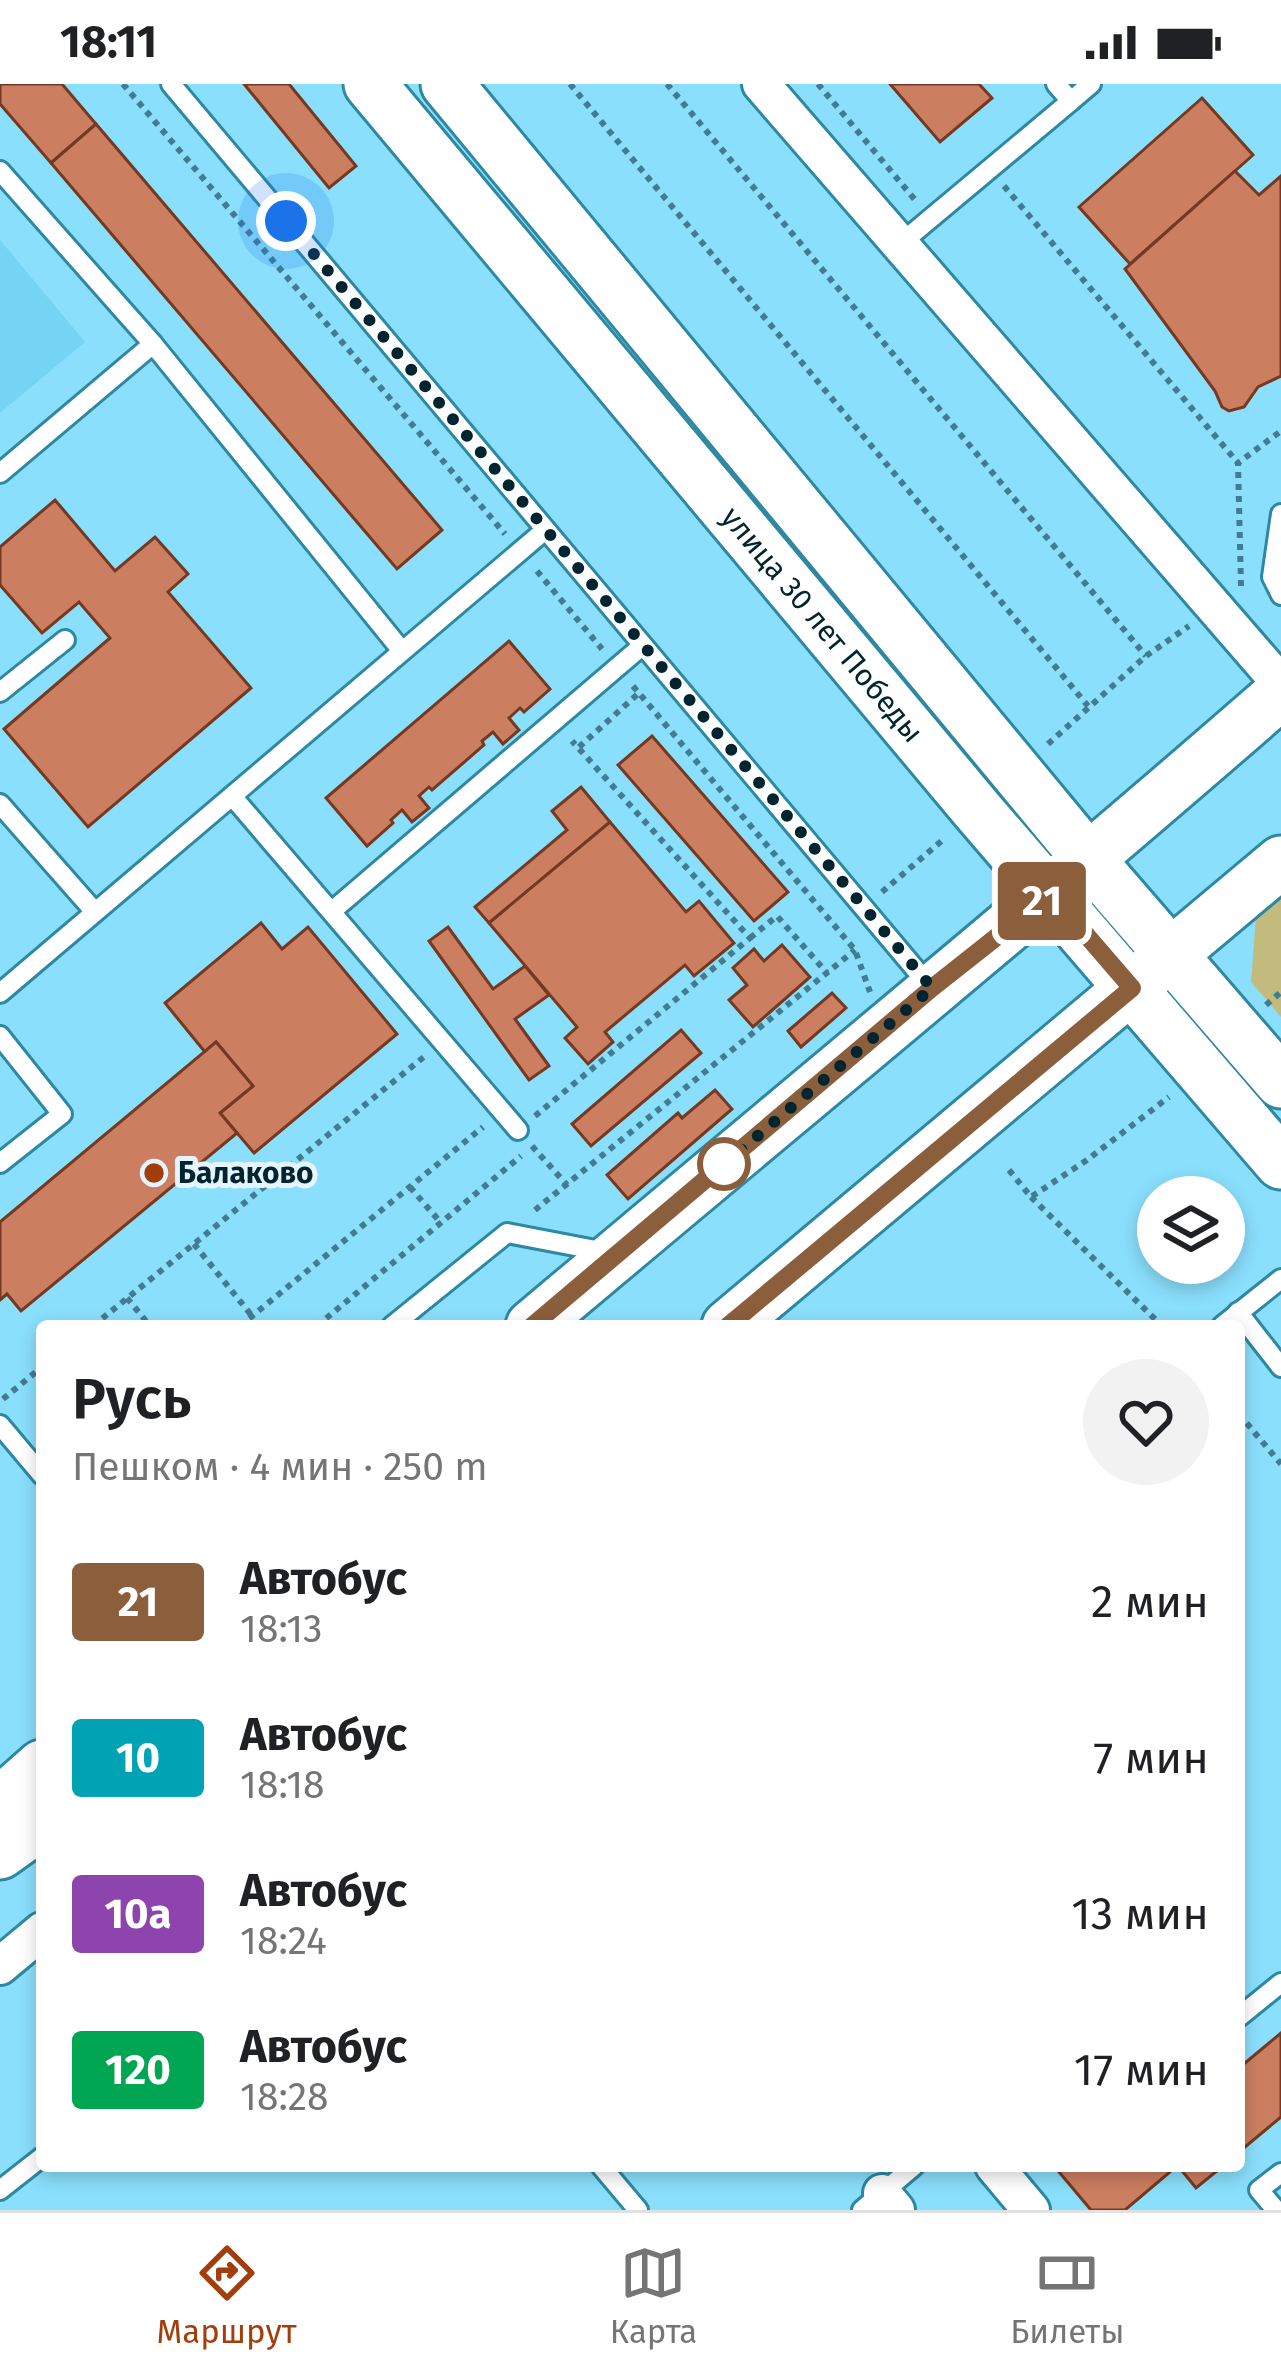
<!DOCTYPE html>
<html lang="ru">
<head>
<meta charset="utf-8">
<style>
  body { margin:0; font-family:"Fira Sans",sans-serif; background:#f2f2f2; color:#202124; height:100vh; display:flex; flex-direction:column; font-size:45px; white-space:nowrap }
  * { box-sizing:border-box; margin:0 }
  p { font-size:39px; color:#757577 }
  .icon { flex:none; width:66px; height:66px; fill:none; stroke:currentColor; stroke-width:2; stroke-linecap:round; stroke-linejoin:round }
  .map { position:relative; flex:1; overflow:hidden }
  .panel { position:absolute; left:36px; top:1236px; width:1209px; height:852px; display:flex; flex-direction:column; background:#fff; border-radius:12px; box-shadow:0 6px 18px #0003 }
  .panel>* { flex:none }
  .badge { padding:0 24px; border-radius:9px; font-size:42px; line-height:78px }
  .controls { position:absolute; left:1137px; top:1092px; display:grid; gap:24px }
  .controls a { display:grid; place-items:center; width:108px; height:108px; border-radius:50%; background:#fff; box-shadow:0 6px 18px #0003; font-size:60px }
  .you { position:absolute; width:60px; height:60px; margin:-30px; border:9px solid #fff; border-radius:50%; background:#1a73e8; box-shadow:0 0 0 18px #1a73e833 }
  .map>.badge { position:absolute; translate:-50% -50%; box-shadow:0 0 0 6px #fff }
  .round { display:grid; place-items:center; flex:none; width:126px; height:126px; border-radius:63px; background:#f2f2f2 }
  .headline { display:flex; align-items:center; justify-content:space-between; height:204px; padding:0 36px }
  h1 { font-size:57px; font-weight:600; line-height:90px }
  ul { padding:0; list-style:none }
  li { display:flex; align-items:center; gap:36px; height:156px; padding:0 36px }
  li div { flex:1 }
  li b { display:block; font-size:45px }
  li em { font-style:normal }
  li .badge { min-width:132px; font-weight:700; text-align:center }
  .status { display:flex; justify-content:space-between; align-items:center; height:84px; padding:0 60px; background:#fff; direction:ltr }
  .status svg { height:33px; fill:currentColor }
  .tabs { display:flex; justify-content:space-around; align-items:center; height:168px; border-top:3px solid #e0e0e0; background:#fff; font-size:33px; color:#757577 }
  .tabs a { display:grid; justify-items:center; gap:6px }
  .tabs .current { color:#a23e0c }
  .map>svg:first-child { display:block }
</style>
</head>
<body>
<div class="status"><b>18:11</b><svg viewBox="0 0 49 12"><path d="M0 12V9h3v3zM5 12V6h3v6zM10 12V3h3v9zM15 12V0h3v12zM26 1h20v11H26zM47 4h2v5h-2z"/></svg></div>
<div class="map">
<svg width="1281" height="2126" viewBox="0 0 1281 2126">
  <rect width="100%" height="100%" fill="#8adffc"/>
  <polygon fill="#75d3f3" points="0,156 85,258 0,329"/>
  <polygon fill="#c3bb7e" points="1281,812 1281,933 1251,898 1256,833"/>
  <g fill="#cc7e60" stroke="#753921" stroke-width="3">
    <polygon points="0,0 62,0 96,40 51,79 0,20"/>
    <polygon points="244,0 289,0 356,82 329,104"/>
    <polygon points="890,0 979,0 992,14 940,58"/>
    <polygon points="1202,14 1253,71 1130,180 1079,123"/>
    <polygon points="96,40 442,446 397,485 51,79"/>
    <polygon points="1235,87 1259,111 1281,92 1281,292 1258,303 1244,323 1229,327 1222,323 1215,307 1125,185"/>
    <polygon points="55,416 115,487 155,453 188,490 168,508 251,604 88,743 4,645 110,554 79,518 42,549 0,501 0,463"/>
    <polygon points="509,557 550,605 524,628 520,624 509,634 519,646 503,660 493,648 482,657 484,661 432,706 429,703 419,712 429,724 412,738 402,726 391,736 393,739 367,762 326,714"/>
    <polygon points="652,652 788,808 754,837 618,681"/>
    <polygon points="581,703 610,738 489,839 475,823 567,746 552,727"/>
    <polygon points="610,738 686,828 699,817 734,859 694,892 685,881 605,948 613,958 588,980 565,954 577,943 489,839"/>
    <polygon points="261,839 282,865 308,843 397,950 254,1069 220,1029 253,1002 216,958 205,968 165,919"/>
    <polygon points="448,843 493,905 525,882 549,911 515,935 549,982 529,996 429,857"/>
    <polygon points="782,861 810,893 753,943 729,916 747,901 733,884 754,865 764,877"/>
    <polygon points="832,909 846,924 801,963 788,947"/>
    <polygon points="681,946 701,969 591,1062 572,1040"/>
    <polygon points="216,958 253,1002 220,1029 237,1049 21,1227 7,1210 0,1216 0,1138"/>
    <polygon points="715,1006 732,1025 628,1115 607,1091 678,1029 682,1034"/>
    <polygon points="1281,1949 1281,2033 1239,2068 1239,1984"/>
    <polygon points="1054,2082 1177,2082 1125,2126 1091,2126"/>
    <polygon points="1178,2082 1223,2082 1196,2104"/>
  </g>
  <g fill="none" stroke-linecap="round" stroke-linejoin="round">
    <g stroke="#2e88a2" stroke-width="24">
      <g id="service">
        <polyline points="171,0 932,905"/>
        <polyline points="1071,17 1091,0"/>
        <polyline points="0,87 153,260 402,567"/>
        <polyline points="900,160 1071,17 1056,0"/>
        <polyline points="0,389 153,260"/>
        <polyline points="1281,430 1272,493 1281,511"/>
        <polyline points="0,608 65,556"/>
        <polyline points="232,712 518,1046"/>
        <polyline points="0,720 95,828"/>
        <polyline points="332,827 642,562"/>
        <polyline points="0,909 544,447"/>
        <polyline points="0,952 62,1030 0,1079"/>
        <polyline points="1238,1228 1281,1283"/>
        <polyline points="392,1242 507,1149 606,1168"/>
        <polyline points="1222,1242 1281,1195"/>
        <polyline points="0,1341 42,1391"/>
        <polyline points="1239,1933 1281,1899"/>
        <polyline points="601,2082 638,2126"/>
        <polyline points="0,2106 42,2073"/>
        <polyline points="862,2126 914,2082"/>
        <polyline points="1276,2126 1259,2106 1281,2089"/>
      </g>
    </g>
    <g stroke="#2e88a2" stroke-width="42">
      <g id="minor">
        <polyline points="761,0 1281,600"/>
        <polyline points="0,1882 42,1847"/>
        <polyline points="994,2082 1031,2126"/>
        <polyline points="882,2109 896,2126"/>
      </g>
    </g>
    <g stroke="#2e88a2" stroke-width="57">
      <g id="secondary">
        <path id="s1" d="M 370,0 L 978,727 L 1281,1079"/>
        <polyline points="447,0 1089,776 1281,998"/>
        <path d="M 532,1242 C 782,1031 1035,824 1281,609"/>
        <polyline points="728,1242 1281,778"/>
        <polyline points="0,1719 42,1682"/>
        <polyline points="0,1769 42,1739"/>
      </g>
    </g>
    <g stroke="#417c90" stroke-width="6" stroke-dasharray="6 6" stroke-linecap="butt">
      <polyline points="123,0 505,450"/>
      <polyline points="570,0 1088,622"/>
      <polyline points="667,0 1146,572"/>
      <polyline points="818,0 916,117"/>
      <polyline points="1004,102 1238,379"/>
      <polyline points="537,487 602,565"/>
      <polyline points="1241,502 1238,379 1281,347"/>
      <polyline points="633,602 855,866 870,908"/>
      <polyline points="1048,660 1146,572 1189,542"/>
      <polyline points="579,663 639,609"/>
      <polyline points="882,808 945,754"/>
      <polyline points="750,854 777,832 827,889"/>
      <polyline points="1266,921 1281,908"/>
      <polyline points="535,1032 750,854 572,657"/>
      <polyline points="532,1062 567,1101"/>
      <polyline points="1009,1086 1031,1113 1087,1076 1169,1013"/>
      <polyline points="410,1103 441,1139"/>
      <polyline points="1031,1113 1162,1242"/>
      <polyline points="535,1126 855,866"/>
      <polyline points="194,1160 252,1232"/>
      <polyline points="127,1214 150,1242"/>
      <polyline points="93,1242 425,972"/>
      <polyline points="240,1242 483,1043"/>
      <polyline points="317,1242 521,1072"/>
      <polyline points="3,1315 42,1283"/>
      <polyline points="1239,1330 1281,1380"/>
    </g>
    <use href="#service" stroke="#fff" stroke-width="18"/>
    <use href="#minor" stroke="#fff" stroke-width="36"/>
    <use href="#secondary" stroke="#fff" stroke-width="51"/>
  </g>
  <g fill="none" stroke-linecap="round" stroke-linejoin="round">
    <g stroke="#fff" stroke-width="27">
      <polyline id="line" points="532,1242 932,904 1051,810 1132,904 728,1242"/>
    </g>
    <use href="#line" stroke="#8b5e3c" stroke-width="18"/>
    <polyline stroke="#002530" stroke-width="12" stroke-dasharray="0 21.6" points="286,137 932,904 721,1083 724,1080"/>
  </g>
  <circle fill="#fff" stroke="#8b5e3c" stroke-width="6" cx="724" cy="1080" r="24"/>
  <circle fill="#a23e0c" stroke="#e5f5fb" stroke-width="4.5" cx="154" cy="1089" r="12"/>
  <g text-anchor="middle" stroke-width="10" stroke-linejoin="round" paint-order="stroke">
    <g font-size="30" fill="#002530" stroke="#e5f5fb">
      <text dy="10" stroke="none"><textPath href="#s1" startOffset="705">улица 30 лет Победы</textPath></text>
    </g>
    <g font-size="30" font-weight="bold" fill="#002530" stroke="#e5f5fb" text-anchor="start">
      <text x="178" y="1099">Балаково</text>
    </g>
  </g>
</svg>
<div class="controls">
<a><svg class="icon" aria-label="layers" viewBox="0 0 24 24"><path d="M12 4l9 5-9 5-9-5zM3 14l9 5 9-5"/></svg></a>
</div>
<div class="you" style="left:286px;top:137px"></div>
<b class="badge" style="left:1042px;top:817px;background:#8b5e3c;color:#fff">21</b>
<section class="panel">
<div class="headline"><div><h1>Русь</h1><p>Пешком · 4 мин · 250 m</p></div><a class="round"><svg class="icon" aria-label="heart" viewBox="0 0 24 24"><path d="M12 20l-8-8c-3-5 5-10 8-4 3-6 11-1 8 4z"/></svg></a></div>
<ul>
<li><span class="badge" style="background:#8b5e3c;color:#fff">21</span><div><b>Автобус</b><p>18:13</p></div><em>2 мин</em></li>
<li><span class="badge" style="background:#00a3b4;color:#fff">10</span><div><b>Автобус</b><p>18:18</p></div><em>7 мин</em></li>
<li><span class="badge" style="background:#8e44ad;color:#fff">10а</span><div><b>Автобус</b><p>18:24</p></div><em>13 мин</em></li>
<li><span class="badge" style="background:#00a651;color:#fff">120</span><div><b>Автобус</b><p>18:28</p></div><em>17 мин</em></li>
</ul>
</section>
</div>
<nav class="tabs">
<a class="current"><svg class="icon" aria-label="directions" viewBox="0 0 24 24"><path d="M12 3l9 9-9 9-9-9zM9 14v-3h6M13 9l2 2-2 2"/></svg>Маршрут</a>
<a><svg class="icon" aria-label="map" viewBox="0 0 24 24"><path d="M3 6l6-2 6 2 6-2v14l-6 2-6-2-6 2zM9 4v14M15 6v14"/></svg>Карта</a>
<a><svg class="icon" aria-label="tickets" viewBox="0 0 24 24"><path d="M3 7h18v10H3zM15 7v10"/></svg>Билеты</a>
</nav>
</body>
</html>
